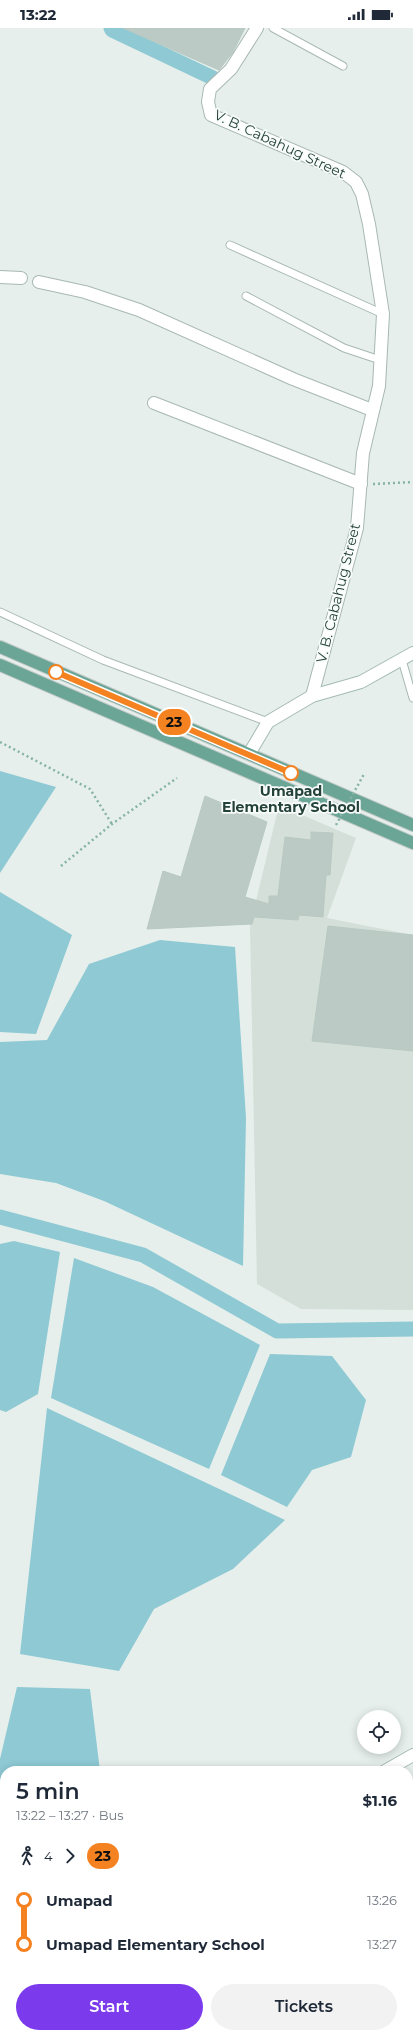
<!DOCTYPE html>
<html lang="en">
<head>
<meta charset="utf-8">
<style>
  body { margin:0; font-family:Montserrat,sans-serif; background:#f2f2f3; color:#1f2937; height:100vh; display:flex; flex-direction:column; font-size:15px; white-space:nowrap }
  * { box-sizing:border-box; margin:0 }
  p { font-size:13px; color:#747a83 }
  .icon { flex:none; width:22px; height:22px; fill:none; stroke:currentColor; stroke-width:2; stroke-linecap:round; stroke-linejoin:round }
  .map { position:relative; flex:1; overflow:hidden }
  .drawer { position:absolute; left:0px; top:1738px; width:413px; height:272px; display:flex; flex-direction:column; background:#fff; border-radius:16px 16px 0 0; box-shadow:0 2px 10px #0003 }
  .drawer>* { flex:none }
  .badge { padding:0 8px; border-radius:13px; font-size:14px; line-height:26px }
  .buttons { position:absolute; left:357px; top:1682px; display:grid; gap:8px }
  .buttons a { display:grid; place-items:center; width:44px; height:44px; border-radius:50%; background:#fff; box-shadow:0 2px 10px #0003; font-size:20px }
  .map>.badge { position:absolute; translate:-50% -50%; box-shadow:0 0 0 2px #fff }
  .legs { display:flex; align-items:center; gap:6px; height:44px; padding:0 16px; font-size:13px }
  .legs p { margin-inline-start:auto }
  .summary { display:flex; align-items:center; justify-content:space-between; height:68px; padding:0 16px }
  h1 { font-size:22px; font-weight:600; line-height:30px }
  .action { display:flex; gap:8px; margin-top:auto; padding:8px 16px }
  .action a { flex:1; height:46px; border-radius:24px; background:#7c3aed; color:#fff; font-size:16px; font-weight:600; line-height:46px; text-align:center }
  .action a+a { background:#f2f2f3; color:#1f2937 }
  ul { padding:0 16px; list-style:none }
  li { display:flex; align-items:center; gap:14px; height:44px; font-size:15px }
  li i { display:grid; place-items:center; width:6px; height:100%; margin:0 5px; background:currentColor }
  li i::after { content:''; width:10px; height:10px; margin:-5px; border:3px solid; border-radius:50%; background:#fff }
  li p { margin-inline-start:auto }
  li:first-child i { background:linear-gradient(#0000 50%,currentColor 0) }
  li:last-child i { background:linear-gradient(currentColor 50%,#0000 0) }
  .status { display:flex; justify-content:space-between; align-items:center; height:28px; padding:0 20px; background:#fff; direction:ltr }
  .status svg { height:11px; fill:currentColor }
  .map>svg:first-child { display:block }
</style>
</head>
<body>
<div class="status"><b>13:22</b><svg viewBox="0 0 49 12"><path d="M0 12V9h3v3zM5 12V6h3v6zM10 12V3h3v9zM15 12V0h3v12zM26 1h20v11H26zM47 4h2v5h-2z"/></svg></div>
<div class="map">
<svg width="413" height="2010" viewBox="0 0 413 2010">
  <rect width="100%" height="100%" fill="#e6efeb"/>
  <polygon fill="#d4dfda" points="279,777 356,810 327,890 413,907 413,1282 301,1281 257,1256 250,898"/>
  <g fill="#8ec9d4">
    <polygon points="0,743 56,759 0,845"/>
    <polygon points="0,864 72,907 36,1006 0,1004"/>
    <polygon points="160,912 235,919 246,1090 243,1238 104,1173 56,1155 0,1146 0,1014 47,1012 89,936"/>
    <polygon points="14,1213 60,1224 38,1366 6,1384 0,1382 0,1216"/>
    <polygon points="74,1230 153,1259 260,1317 209,1441 51,1370"/>
    <polygon points="270,1326 332,1328 366,1372 351,1429 312,1442 287,1479 221,1447"/>
    <polygon points="47,1380 285,1492 233,1541 154,1581 119,1643 20,1626"/>
    <polygon points="17,1659 90,1661 100,1743 5,1743 5,1892 0,1891 0,1731"/>
    <polygon points="0,1957 5,1958 5,2005 84,2005 85,2010 0,2010"/>
  </g>
  <g fill="none" stroke-linecap="round" stroke-linejoin="round">
    <g stroke="#8ec9d4" stroke-width="15">
      <polyline points="111,0 112,2 213,50"/>
      <polyline points="0,1189 143,1227 277,1303 413,1301"/>
    </g>
  </g>
  <g fill="#bbcac4" stroke="#b8c9c2">
    <polygon points="123,0 245,0 233,24 219,42"/>
    <polygon points="205,768 267,794 245,869 269,876 269,868 278,868 285,809 311,812 311,804 333,805 330,847 326,847 323,889 299,887 298,892 254,889 252,896 147,901 163,843 181,849"/>
    <polygon points="328,898 413,907 413,1023 312,1013"/>
  </g>
  <g fill="none" stroke-linecap="round" stroke-linejoin="round">
    <g stroke="#a8b8b2" stroke-width="9">
      <g id="lane">
        <polyline points="273,0 343,38"/>
        <polyline points="230,217 383,286"/>
        <polyline points="246,268 344,320 380,332"/>
        <polyline points="0,584 103,632 268,694"/>
        <polyline points="402,632 413,670"/>
      </g>
    </g>
    <g stroke="#a8b8b2" stroke-width="14">
      <g id="street">
        <polyline points="257,0 231,41 210,61 208,74 211,87 343,144 356,154 362,166 369,196 383,286 379,358 363,425 357,500 312,668"/>
        <polyline points="0,249 21,250"/>
        <polyline points="39,254 85,264 139,282 293,351 372,382"/>
        <polyline points="154,375 361,456"/>
      </g>
    </g>
    <g stroke="#a4bbb3" stroke-width="14">
      <g id="secondary">
        <polyline points="249,726 268,694 312,668 361,654 413,625"/>
        <polyline points="385,1743 413,1727"/>
        <polyline points="308,2010 308,2005"/>
      </g>
    </g>
    <g stroke="#c2cac8" stroke-width="14">
      <g id="primary">
        <polyline points="0,619 413,797"/>
        <polyline points="0,637 413,815"/>
      </g>
    </g>
    <g stroke="#86b3a5" stroke-width="2.5" stroke-dasharray="2 3" stroke-linecap="butt">
      <polyline points="373,456 413,454"/>
      <polyline points="0,714 90,761 112,796"/>
      <polyline points="61,838 112,796 177,750"/>
    </g>
    <use href="#lane" stroke="#fff" stroke-width="7"/>
    <use href="#street" stroke="#fff" stroke-width="12"/>
    <use href="#secondary" stroke="#fff" stroke-width="12"/>
    <use href="#primary" stroke="#6aa596" stroke-width="12"/>
    <polyline stroke="#86b3a5" stroke-width="2.5" stroke-dasharray="2 3" stroke-linecap="butt" points="336,797 364,746"/>
  </g>
  <g fill="none" stroke-linecap="round" stroke-linejoin="round">
    <g stroke="#fff" stroke-width="9">
      <polyline id="line-1" points="56,644 291,745"/>
    </g>
    <use href="#line-1" stroke="#f58220" stroke-width="6"/>
  </g>
  <g fill="#fff" stroke="#f58220" stroke-width="2">
    <circle cx="56" cy="644" r="7"/>
    <circle cx="291" cy="745" r="7"/>
  </g>
  <g text-anchor="middle" stroke-width="3.5" stroke-linejoin="round" paint-order="stroke">
    <g font-size="14" fill="#24423a" stroke="#f7fbf9">
      <text transform="translate(280 116) rotate(25)" y="5">V. B. Cabahug Street</text>
      <text transform="translate(338 565) rotate(-76)" y="5">V. B. Cabahug Street</text>
    </g>
    <g font-size="14" font-weight="bold" fill="#24423a" stroke="#f7fbf9">
      <text x="291" y="768">Umapad<tspan x="291" dy="16">Elementary School</tspan></text>
    </g>
  </g>
</svg>
<div class="buttons">
<a><svg class="icon" aria-label="locate" viewBox="0 0 24 24"><circle cx="12" cy="12" r="6"/><path d="M12 2v4M12 18v4M2 12h4M18 12h4"/></svg></a>
</div>
<b class="badge" style="left:174px;top:694px;background:#f58220;color:#111">23</b>
<section class="drawer">
<div class="summary"><div><h1>5 min</h1><p>13:22 – 13:27 · Bus</p></div><b>$1.16</b></div>
<div class="legs"><svg class="icon" aria-label="walk" viewBox="0 0 24 24"><circle cx="13" cy="4" r="2"/><path d="M13 8l-2 6 4 7M11 14l-3 7M7 12l3-4h3l4 4"/></svg>4<svg class="icon" aria-label="forward" viewBox="0 0 24 24"><path d="M9 5l7 7-7 7"/></svg><b class="badge" style="background:#f58220;color:#111">23</b></div>
<ul>
<li><i style="color:#f58220"></i><b>Umapad</b><p>13:26</p></li>
<li><i style="color:#f58220"></i><b>Umapad Elementary School</b><p>13:27</p></li>
</ul>
<div class="action"><a>Start</a><a>Tickets</a></div>
</section>
</div>
</body>
</html>
